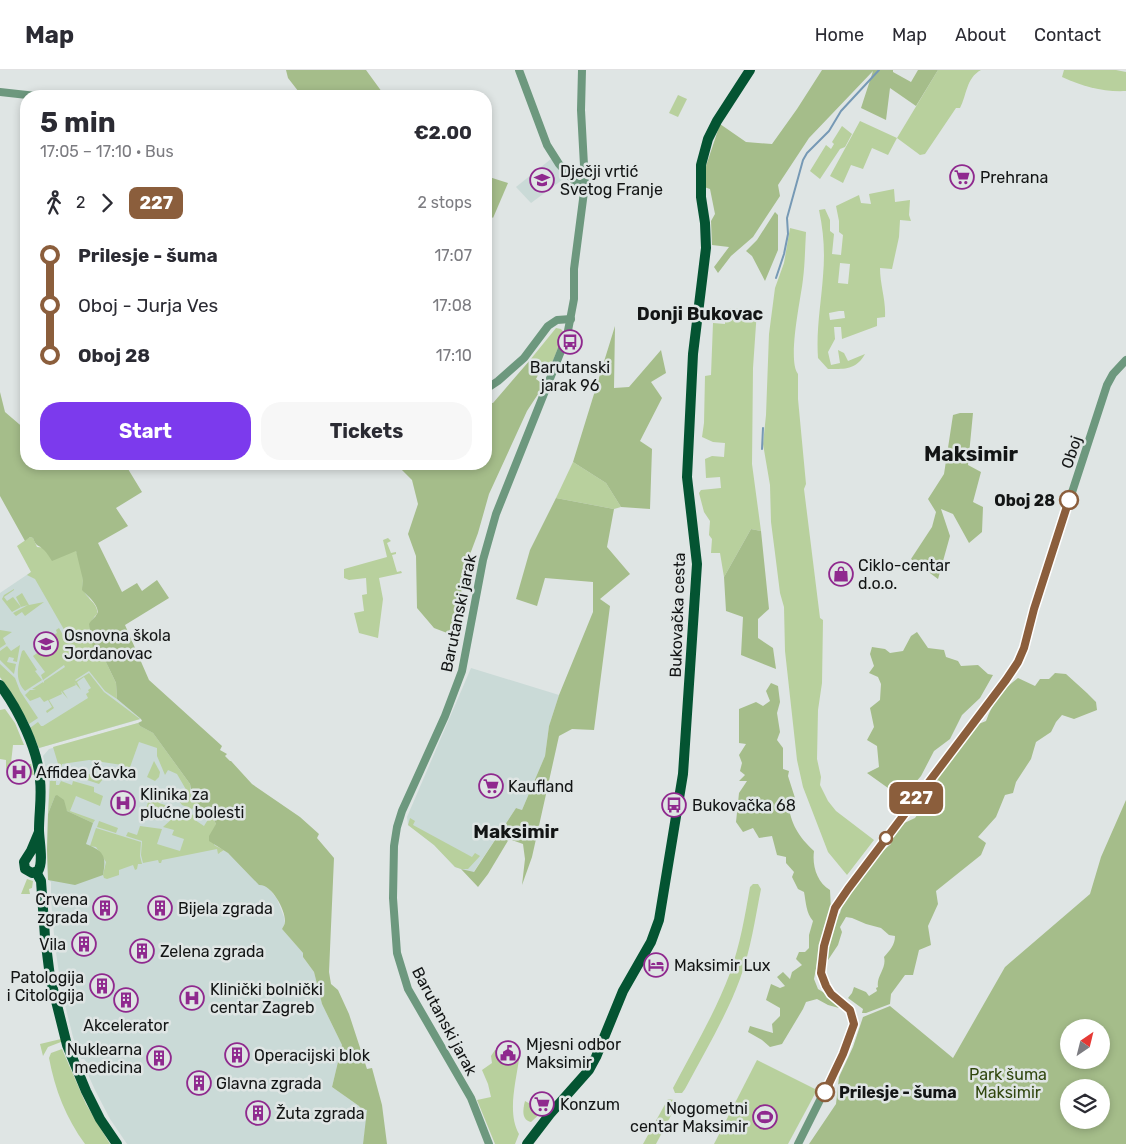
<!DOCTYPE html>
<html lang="en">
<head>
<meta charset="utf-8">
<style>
  body { margin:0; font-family:Rubik,sans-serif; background:#f7f7f7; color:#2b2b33; height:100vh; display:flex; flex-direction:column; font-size:19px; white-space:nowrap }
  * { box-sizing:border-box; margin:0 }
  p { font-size:16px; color:#7c7c81 }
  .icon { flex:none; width:28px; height:28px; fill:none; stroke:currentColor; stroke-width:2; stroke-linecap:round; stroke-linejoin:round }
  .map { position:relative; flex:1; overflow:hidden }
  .sheet { position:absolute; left:20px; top:20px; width:472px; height:380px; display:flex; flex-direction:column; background:#fff; border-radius:20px; box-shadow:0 2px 8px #0003 }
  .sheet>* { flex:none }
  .badge { padding:0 10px; border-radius:8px; font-size:18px; line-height:32px }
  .needle { width:32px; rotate:35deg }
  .buttons { position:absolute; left:1060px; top:949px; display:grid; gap:10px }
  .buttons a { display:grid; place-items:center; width:50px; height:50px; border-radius:50%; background:#fff; box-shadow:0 2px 8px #0003; font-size:25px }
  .map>.badge { position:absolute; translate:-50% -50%; box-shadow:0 0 0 2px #fff }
  .legs { display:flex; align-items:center; gap:8px; height:55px; padding:0 20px; font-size:16px }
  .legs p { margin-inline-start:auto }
  .headline { display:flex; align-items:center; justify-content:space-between; height:85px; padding:0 20px }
  h1 { font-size:28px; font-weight:700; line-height:38px }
  .action { display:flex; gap:10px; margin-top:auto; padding:10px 20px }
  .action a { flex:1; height:58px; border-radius:20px; background:#7c3aed; color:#fff; font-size:20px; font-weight:700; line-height:58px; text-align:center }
  .action a+a { background:#f7f7f7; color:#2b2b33 }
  ul { padding:0 20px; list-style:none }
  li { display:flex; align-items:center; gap:18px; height:50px; font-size:19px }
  li i { display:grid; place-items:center; width:8px; height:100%; margin:0 6px; background:currentColor }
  li i::after { content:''; width:12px; height:12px; margin:-6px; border:4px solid; border-radius:50%; background:#fff }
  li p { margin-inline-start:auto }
  li:first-child i { background:linear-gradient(#0000 50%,currentColor 0) }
  li:last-child i { background:linear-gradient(currentColor 50%,#0000 0) }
  header { display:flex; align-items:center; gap:30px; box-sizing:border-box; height:70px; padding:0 25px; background:#fff; border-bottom:1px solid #e1e1e2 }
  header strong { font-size:24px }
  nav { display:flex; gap:28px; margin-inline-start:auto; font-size:18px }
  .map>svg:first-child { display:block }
</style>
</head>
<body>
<header>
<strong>Map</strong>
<nav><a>Home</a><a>Map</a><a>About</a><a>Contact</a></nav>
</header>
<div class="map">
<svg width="1126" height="1074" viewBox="0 0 1126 1074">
  <rect width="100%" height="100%" fill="#dfe5e4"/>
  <g fill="#cadad7">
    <polygon points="551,89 566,107 531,133 516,117"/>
    <polygon points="76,481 117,629 141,649 39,678 29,654 12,624 0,607 0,523 31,502"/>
    <polygon points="471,598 559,625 549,656 545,686 522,740 516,738 473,803 455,797 434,775 408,755 407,747"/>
    <polygon points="138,653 139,655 153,663 212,746 216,777 220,783 224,780 228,783 263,815 268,817 277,829 284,847 285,853 282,859 303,883 303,887 314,902 322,934 342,975 332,1017 359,1036 361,1039 368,1040 363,1074 127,1074 110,1049 95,1020 86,1000 88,994 84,989 81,989 73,967 62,923 55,876 51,830 51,812 48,809 47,780 49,712 43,686 49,679"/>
  </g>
  <g fill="#b8d09d" fill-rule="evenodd">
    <path d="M 938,0 L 981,0 C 966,8 967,25 960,38 L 956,38 L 925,84 L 920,85 L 897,68 L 888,85 L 872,78 L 863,99 L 851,95 L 843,113 L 830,106 L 860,51 L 897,68 Z"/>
    <path d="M 1064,0 L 1116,0 L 1126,2 L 1126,21 C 1103,22 1084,17 1062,7 Z"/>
    <polygon points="678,25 687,29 678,47 669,43"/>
    <polygon points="842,56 852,64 845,77 840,79 820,109 810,101 826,75 831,79 834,74 832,72"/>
    <path d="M 894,119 L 895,132 L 910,130 L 909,145 L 911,151 L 900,150 L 899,167 L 892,199 L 880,198 C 880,215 886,230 885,247 L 877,248 L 877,256 L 842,269 L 841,257 L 834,257 L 835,269 L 828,282 L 831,295 L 840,293 L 838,280 L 844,283 L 848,291 L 865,284 C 856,300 845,299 828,299 L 818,288 C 816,260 821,234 823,206 C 825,184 824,163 819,140 L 825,139 L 830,150 L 830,161 L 834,164 L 832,184 L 841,185 L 843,165 L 839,162 L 839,151 L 836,136 L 859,125 L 861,133 L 871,134 L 869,124 ZM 840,193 L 850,194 L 848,214 L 838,213 ZM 839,241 L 844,241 L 845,248 L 830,250 L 829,243 Z"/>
    <path d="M 790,158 L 806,162 C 805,178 805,193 803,209 C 801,228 787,290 798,304 L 798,329 L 806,414 L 804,419 L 820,548 L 823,550 L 822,613 L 818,640 L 817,689 L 821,707 L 820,715 L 828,731 L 836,741 L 874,770 L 847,805 L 828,782 L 803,717 L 797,690 L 785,581 L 784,537 L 780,523 L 775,483 L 771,452 L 770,415 L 763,374 L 766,345 L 769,264 L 775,218 L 784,193 Z"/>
    <polygon points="729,238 757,240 753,298 752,394 761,461 751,459 724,507 720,483 711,483 712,469 709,465 710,451 704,442 699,423 701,420 721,418 720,407 706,408 705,389 712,386 724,387 725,373 713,372 702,367 704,353 705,306 711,305 713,253 725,254 725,246"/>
    <polygon points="556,258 561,259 564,263 550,298 530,290"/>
    <polygon points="573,392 606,413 621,437 614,439 556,428"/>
    <path d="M 30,467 L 33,468 L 37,477 L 76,481 C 80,489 82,500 83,509 C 83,513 82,516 84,521 C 87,529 99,534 97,544 C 83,557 93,572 98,587 L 105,590 L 116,613 L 117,629 L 105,621 L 89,601 L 75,610 L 76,611 L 89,603 L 104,622 L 140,649 L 39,678 L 30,658 L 38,652 L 41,656 L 43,656 L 88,628 L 86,624 L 89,622 L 88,620 L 91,618 L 84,607 L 77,612 L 81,620 L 74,612 L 76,615 L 63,621 L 68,629 L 61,621 L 62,624 L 49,630 L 54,638 L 47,643 L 46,641 L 52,637 L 48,630 L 44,632 L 40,627 L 30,631 L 25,625 L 30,620 L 36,620 L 32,619 L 43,612 L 44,613 L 44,611 L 65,597 L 64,595 L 43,610 L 41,605 L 45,602 L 33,586 L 44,578 L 39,571 L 48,565 L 50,567 L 57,563 L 56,560 L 59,558 L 63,565 L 66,563 L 35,509 L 27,505 L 31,502 L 17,476 Z"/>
    <polygon points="388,468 391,471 387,473 391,483 396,482 396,484 392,485 397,502 401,501 402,503 379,508 383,529 378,568 359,563 354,543 364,541 362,525 367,524 366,508 349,510 344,508 344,499 387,487 383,470"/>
    <polygon points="14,519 14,520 4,527 7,531 13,527 21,537 12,542 2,529 4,525"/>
    <polygon points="22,523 29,535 44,532 25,546 22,542 16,546 13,543 28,535 21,537 16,527"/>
    <polygon points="0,560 12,562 3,568 6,574 0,578"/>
    <polygon points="20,575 17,592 13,591 14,588 9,587 7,592 16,594 14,604 0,590 0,581 7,576 11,581"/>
    <path d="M 24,580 L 37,600 L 35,601 L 42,610 L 25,621 C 14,609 18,596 22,581 Z"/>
    <polygon points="0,594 15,608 20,621 38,648 29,654 12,624 0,607"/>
    <polygon points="5,639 15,653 24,675 13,675 11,693 31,694 34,705 29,704 29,695 24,695 23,698 10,696 10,700 6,699 6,690 0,689 0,640"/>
    <polygon points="138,653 140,656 153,663 190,714 191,726 212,746 216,754 214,775 224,780 218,784 217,779 162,790 161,793 159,793 158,790 143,793 141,785 142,771 126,766 128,762 137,765 140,756 162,759 157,774 180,781 184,769 172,765 174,760 163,757 173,748 176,742 181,741 179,747 181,748 182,745 188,748 190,743 196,747 195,750 204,756 209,748 194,736 192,739 182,735 179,731 179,727 188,723 177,704 168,700 165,705 157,686 157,678 139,672 129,700 121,698 122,695 89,690 62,694 62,697 59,697 53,677"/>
    <polygon points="154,691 160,702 159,707 155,711 147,707"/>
    <polygon points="79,704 107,704 99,714 75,706"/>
    <polygon points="50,711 56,711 56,715 59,715 61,711 72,715 73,711 94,717 94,722 103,726 100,736 76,726 70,741 95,750 93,753 67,741 55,726 48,744"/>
    <polygon points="154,725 157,726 156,729 159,730 159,733 168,736 164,745 154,750 144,746 148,732 151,733"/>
    <polygon points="410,748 415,751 413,755 472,787 475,783 480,786 468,799 461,799 455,797 434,775 408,755"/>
    <polygon points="99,751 118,758 116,763 97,757"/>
    <polygon points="96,758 141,772 140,786 142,794 138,794 137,799 135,800 133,795 119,800 119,805 107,809 104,808 103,805 106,792 96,777 90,776"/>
    <polygon points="27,809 33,811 32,818 29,819 30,824 21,824"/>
    <path d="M 753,814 L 758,814 L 761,819 C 755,849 751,879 740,909 C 726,947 704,983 685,1019 L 682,1023 L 675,1023 L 673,1018 C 693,980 715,943 730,903 C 740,875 745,846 750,817 Z"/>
    <polygon points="61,969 61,972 48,977 43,986 40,974"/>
    <path d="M 512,976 L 513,981 L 515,981 L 515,988 L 519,989 C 516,1012 507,1043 519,1064 L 515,1074 L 495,1074 L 477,1030 L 491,1027 L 488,1014 L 482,1000 L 492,993 L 491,986 L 495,980 Z"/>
    <path d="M 62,979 L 86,1034 L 110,1074 L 85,1074 C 66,1048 55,1020 49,988 L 51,983 Z"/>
    <polygon points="757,990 817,1020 788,1074 714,1074"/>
    <polygon points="668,1029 674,1030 676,1036 656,1074 643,1074"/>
    <path d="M 525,1031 L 543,1041 L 531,1052 C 521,1050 523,1039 525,1031 Z"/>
  </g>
  <g fill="#a5bd8a" fill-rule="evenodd">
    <polygon points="286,0 366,0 382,22 389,26 302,26 288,8"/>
    <polygon points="822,0 893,0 893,2 911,12 918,0 938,0 916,36 890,18 886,50 861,38 873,1 809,68 778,115 780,126 753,167 731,186 718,203 714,197 729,177 712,175 711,151 715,144 710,119 704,117 706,96 720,54 746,72 772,74 797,39"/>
    <polygon points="486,106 508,113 493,148 486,142"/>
    <polygon points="775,142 778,145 778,180 765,211 752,186 746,181 757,170"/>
    <polygon points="615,256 614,318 629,317 661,280 666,303 651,312 662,328 640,371 652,379 650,439 621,437 606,413 573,392"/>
    <polygon points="530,290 548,297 544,304 539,303 536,309 544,315 527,341 489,424 478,463 463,503 459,550 455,566 434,558 417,538 416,486 408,464 418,434 412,410 399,397 399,394 486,394 486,332 493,333"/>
    <path d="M 0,322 L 5,342 L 26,360 L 26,394 L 125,394 L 142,422 L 116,438 L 128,456 L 98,473 L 122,522 L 137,513 L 142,521 L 157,510 L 169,528 L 125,555 L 149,610 L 222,676 L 220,680 L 227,684 L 225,686 L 230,691 L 231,691 L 252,714 L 300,747 L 319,764 L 317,768 L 334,788 L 329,902 L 331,914 L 338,920 L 349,944 L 367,999 L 372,998 L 382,1035 L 387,1074 L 363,1074 L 367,1040 L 361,1039 L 359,1036 L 332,1017 L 342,975 L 322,934 L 314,902 L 303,887 L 303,883 L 282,859 C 283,857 285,854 285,852 C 286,841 272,814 259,815 L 228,783 L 209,771 L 209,766 L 216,754 L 212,746 L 193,729 L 190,714 L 153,663 L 140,656 L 138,653 L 142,651 L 141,649 L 117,629 L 116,613 L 105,590 L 98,587 L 94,584 L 89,554 C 91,550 95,548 97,544 C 101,537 87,525 82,520 L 83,510 L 76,481 L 52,491 C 50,488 47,483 44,480 C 38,474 36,477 33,468 L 30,467 L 25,471 L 0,426 Z"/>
    <polygon points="960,343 973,343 968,395 981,402 973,432 983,437 982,462 969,473 953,444 941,439 950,466 938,509 911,489 932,457 936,442 928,429 944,404 953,345"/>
    <polygon points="556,428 614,439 607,477 630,504 600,529 610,536 594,660 572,659 559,666 532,787 522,815 525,789 523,774 509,769 488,804 478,817 461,799 474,802 516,738 522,740 545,686 549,656 559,625 593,542 593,512 545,508 537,536 516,529 530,480"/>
    <polygon points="751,459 761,461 769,539 758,549 758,568 773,578 776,599 741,585 743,547 726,541 724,507"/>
    <polygon points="917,562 928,578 944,580 946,587 958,591 961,596 978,595 988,604 993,605 980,628 962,645 950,669 934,681 921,706 902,728 867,703 879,697 877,676 867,670 874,657 870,638 880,630 881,614 878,607 869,603 874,596 870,584 872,577 885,579 890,583 903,581 911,566"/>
    <path d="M 1055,603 L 1066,604 L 1087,623 L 1096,632 L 1097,640 L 1074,649 L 1062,645 L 1056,652 L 1051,662 L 1036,672 L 1031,689 L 1016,712 L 1013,723 L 1005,725 L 996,747 L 978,767 L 986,773 L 981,785 L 936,821 L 938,834 L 928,856 L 931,875 L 919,880 L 913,905 L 905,905 L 891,924 L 890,934 L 866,943 L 862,943 L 863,939 L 848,928 L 852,923 L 854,917 L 866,922 L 869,926 L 877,921 L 876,918 L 878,917 C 876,906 887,898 884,887 C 890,880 895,875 895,866 L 889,865 L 881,858 L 866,854 L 852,848 L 846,847 L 840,857 L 842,862 L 838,875 L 828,890 L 827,881 L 835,850 L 840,843 L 845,827 L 852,821 L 855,813 L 866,795 L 891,774 L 893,764 L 900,755 L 915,748 L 926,732 L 922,724 L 971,657 L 986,651 C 993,632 1002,620 1018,608 L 1035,616 L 1040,609 L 1049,609 Z"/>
    <path d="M 771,613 L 778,616 L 780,632 L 777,643 L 780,662 L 777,670 L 783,678 L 783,699 L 789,701 L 788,706 L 795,728 L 788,733 C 791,754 798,766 814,781 C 812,796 817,812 830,820 L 831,840 L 824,857 L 814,909 L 818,919 L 834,929 L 839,938 L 828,935 L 817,929 L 806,932 L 803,939 L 782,974 L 770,977 L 762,970 L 748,962 L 750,956 L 773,963 L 772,954 L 780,946 L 780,938 L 766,930 L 771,914 L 780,918 L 785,916 L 777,907 L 783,902 L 790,909 L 792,902 L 802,895 L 796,889 L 799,882 L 805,882 L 809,878 L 809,865 L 813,851 C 806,843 806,832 804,822 L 798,819 L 792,807 L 794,802 L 786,793 L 786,787 L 777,785 L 772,766 L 759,768 L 753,758 L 743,762 L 736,752 L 739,723 L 747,711 L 739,711 L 745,705 L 740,701 L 742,693 L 739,685 L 746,674 L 739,673 L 739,639 L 756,632 L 763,636 L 770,631 L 766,621 Z"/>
    <path d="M 57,725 L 64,730 L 67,741 L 93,753 L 86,774 C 103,781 107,785 103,805 L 75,815 L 48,810 L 47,780 L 48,744 L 55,726 Z"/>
    <path d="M 1126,730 L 1126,1074 L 809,1074 L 836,1034 L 839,1007 L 853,977 L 863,947 L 890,936 L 953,988 L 1005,897 L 1090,824 L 1101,787 ZM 1069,958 L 1101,958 L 1101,990 L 1069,990 ZM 1069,1018 L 1101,1018 L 1101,1050 L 1069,1050 Z"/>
  </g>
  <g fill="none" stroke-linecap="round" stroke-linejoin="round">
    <g stroke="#7699b5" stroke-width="2">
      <polyline points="776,208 784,184 788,164 787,148 803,90 807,83 829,61 841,41 879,0"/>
      <polyline points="762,379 763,358"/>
    </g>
    <g stroke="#6d987e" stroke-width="8">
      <polyline points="519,0 547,75 559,94 577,114 585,114"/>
      <polyline points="0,22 36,26"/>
      <polyline points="486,319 498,311 524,288 548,256 557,250 571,249"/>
      <polyline points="489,1074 471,1028 408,919 397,883 393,828 394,776 397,757 402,741 445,646 462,601 483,490 496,444 567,266 574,229 574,199 585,114 581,40 582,0"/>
      <polyline points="798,1074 838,994 853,958 853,950 850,940 831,924 826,916 821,903 824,876 835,838 848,819 1006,610 1018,592 1024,578 1034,539 1107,315 1113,304 1126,290"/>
    </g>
    <g stroke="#045432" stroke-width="10">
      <path d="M 0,615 C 18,639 38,679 40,710 C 42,726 39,743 39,760 C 39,770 44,793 38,801 L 32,803 L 25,799 L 24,792 L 31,781 L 39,762"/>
      <polyline points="36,802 41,811 45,867 50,907 67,975 86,1021 100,1049 117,1074"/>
      <polyline points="527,1074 550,1044 589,1000 596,987 623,921 651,872 659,850 683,704 697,494 687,407 693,284 706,178 705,153 701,127 701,95 708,69 717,51 750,0"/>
    </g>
  </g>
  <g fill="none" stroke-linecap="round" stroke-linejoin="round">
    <g stroke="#fff" stroke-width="11">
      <polyline id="line-1" points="825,1022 843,984 854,954 850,940 831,924 826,916 821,903 824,876 835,838 848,819 1006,610 1018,592 1024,578 1034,539 1069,430"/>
    </g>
    <use href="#line-1" stroke="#8b5e3c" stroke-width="8"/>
  </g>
  <defs>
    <g id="supermarket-ring" transform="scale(1.25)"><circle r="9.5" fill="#dfe5e4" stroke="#8f298e" stroke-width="1.5"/><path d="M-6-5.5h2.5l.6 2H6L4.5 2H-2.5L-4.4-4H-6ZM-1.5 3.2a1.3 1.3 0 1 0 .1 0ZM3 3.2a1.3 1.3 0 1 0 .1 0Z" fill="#8f298e"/></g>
    <g id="school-ring" transform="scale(1.25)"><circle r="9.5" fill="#dfe5e4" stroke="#8f298e" stroke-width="1.5"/><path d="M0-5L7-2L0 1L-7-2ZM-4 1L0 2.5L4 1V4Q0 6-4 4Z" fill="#8f298e"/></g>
    <g id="bus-ring" transform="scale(1.25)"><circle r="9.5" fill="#dfe5e4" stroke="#8f298e" stroke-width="1.5"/><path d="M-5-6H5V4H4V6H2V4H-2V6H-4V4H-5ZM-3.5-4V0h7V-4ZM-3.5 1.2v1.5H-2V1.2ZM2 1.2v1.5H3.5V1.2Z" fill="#8f298e"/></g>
    <g id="shop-ring" transform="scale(1.25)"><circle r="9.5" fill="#dfe5e4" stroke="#8f298e" stroke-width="1.5"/><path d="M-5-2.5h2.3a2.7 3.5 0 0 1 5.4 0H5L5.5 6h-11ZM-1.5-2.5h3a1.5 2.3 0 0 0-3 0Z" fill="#8f298e"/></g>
    <g id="hospital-ring" transform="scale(1.25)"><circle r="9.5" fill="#dfe5e4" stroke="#8f298e" stroke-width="1.5"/><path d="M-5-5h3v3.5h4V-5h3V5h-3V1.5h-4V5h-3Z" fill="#8f298e"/></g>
    <g id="building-ring" transform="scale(1.25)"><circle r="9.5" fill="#dfe5e4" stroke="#8f298e" stroke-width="1.5"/><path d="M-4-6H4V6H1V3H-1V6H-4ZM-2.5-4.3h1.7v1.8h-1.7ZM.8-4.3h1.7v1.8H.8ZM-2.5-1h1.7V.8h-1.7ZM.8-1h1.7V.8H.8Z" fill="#8f298e"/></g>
    <g id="hotel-ring" transform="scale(1.25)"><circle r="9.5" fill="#dfe5e4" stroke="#8f298e" stroke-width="1.5"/><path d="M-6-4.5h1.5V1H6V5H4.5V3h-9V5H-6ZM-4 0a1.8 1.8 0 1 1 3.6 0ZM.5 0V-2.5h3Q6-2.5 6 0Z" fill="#8f298e"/></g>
    <g id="civic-ring" transform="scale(1.25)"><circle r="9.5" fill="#dfe5e4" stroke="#8f298e" stroke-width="1.5"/><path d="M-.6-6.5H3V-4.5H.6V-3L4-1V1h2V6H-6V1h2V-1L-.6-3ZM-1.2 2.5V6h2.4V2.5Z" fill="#8f298e"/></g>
    <g id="stadium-ring" transform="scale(1.25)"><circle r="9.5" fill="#dfe5e4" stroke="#8f298e" stroke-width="1.5"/><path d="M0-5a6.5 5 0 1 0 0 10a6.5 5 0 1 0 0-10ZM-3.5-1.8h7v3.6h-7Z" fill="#8f298e"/></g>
  </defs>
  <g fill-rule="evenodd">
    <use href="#supermarket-ring" x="962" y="107"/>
    <use href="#school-ring" x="542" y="110"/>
    <use href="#bus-ring" x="570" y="272"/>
    <use href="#shop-ring" x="841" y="504"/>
    <use href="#school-ring" x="46" y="574"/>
    <use href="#hospital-ring" x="19" y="702"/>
    <use href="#supermarket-ring" x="491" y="716"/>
    <use href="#hospital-ring" x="123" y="733"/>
    <use href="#bus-ring" x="674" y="735"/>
    <use href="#building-ring" x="105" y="838"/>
    <use href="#building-ring" x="160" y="838"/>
    <use href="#building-ring" x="84" y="874"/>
    <use href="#building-ring" x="142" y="881"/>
    <use href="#hotel-ring" x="656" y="895"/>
    <use href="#building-ring" x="102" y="916"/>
    <use href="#hospital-ring" x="192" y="928"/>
    <use href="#building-ring" x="126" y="930"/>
    <use href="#civic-ring" x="508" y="983"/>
    <use href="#building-ring" x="237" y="985"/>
    <use href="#building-ring" x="159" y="988"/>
    <use href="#building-ring" x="199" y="1013"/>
    <use href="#supermarket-ring" x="542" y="1034"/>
    <use href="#building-ring" x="258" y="1043"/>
    <use href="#stadium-ring" x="765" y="1047"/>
  </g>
  <g fill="#fff" stroke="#8b5e3c" stroke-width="2.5">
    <circle cx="1069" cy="430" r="9"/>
    <circle cx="886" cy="768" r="6"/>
    <circle cx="825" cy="1022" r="9"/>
  </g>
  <g text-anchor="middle" stroke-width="5" stroke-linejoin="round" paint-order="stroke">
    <g font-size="16" fill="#131515" stroke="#dfe5e4" text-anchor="start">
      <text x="560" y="107">Dječji vrtić<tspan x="560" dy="18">Svetog Franje</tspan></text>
      <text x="980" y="113">Prehrana</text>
      <text x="570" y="303" text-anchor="middle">Barutanski<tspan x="570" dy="18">jarak 96</tspan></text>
      <text x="858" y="501">Ciklo-centar<tspan x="858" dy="18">d.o.o.</tspan></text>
      <text x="64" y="571">Osnovna škola<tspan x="64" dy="18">Jordanovac</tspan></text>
      <text x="36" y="708">Affidea Čavka</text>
      <text x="508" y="722">Kaufland</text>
      <text x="140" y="730">Klinika za<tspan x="140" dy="18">plućne bolesti</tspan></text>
      <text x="692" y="741">Bukovačka 68</text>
      <text x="88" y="835" text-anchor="end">Crvena<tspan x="88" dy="18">zgrada</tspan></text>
      <text x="178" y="844">Bijela zgrada</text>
      <text x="66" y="880" text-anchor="end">Vila</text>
      <text x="160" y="887">Zelena zgrada</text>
      <text x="674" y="901">Maksimir Lux</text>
      <text x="84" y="913" text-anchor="end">Patologija<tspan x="84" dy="18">i Citologija</tspan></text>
      <text x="210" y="925">Klinički bolnički<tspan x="210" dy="18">centar Zagreb</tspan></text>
      <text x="126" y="961" text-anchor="middle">Akcelerator</text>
      <text x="526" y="980">Mjesni odbor<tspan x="526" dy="18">Maksimir</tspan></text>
      <text x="142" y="985" text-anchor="end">Nuklearna<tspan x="142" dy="18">medicina</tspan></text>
      <text x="254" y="991">Operacijski blok</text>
      <text x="216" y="1019">Glavna zgrada</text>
      <text x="560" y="1040">Konzum</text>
      <text x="748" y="1044" text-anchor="end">Nogometni<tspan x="748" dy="18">centar Maksimir</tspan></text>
      <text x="276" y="1049">Žuta zgrada</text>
    </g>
    <g font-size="16" fill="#131515" stroke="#dfe5e4">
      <text transform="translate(1071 382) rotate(-71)" y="6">Oboj</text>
      <text transform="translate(458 543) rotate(-78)" y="6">Barutanski jarak</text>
      <text transform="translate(677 545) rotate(-88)" y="6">Bukovačka cesta</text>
      <text transform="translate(445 951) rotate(62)" y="6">Barutanski jarak</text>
    </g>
    <g font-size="16" font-weight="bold" fill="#131515" stroke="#dfe5e4" text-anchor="end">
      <text x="1055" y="436">Oboj 28</text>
      <text x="839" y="1028" text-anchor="start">Prilesje - šuma</text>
    </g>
    <g font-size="16" fill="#31470f" stroke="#dfe5e4">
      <text x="1008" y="1010">Park šuma<tspan x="1008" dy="18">Maksimir</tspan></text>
    </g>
    <g font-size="18" font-weight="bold" fill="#131515" stroke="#dfe5e4">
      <text x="700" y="250">Donji Bukovac</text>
    </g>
    <g font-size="19" font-weight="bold" fill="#131515" stroke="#dfe5e4">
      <text x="516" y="768">Maksimir</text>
    </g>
    <g font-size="21" font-weight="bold" fill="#131515" stroke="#dfe5e4">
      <text x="971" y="391">Maksimir</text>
    </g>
  </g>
</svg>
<div class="buttons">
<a><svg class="needle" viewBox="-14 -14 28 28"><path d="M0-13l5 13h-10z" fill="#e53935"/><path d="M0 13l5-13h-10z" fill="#7c7c81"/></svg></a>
<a><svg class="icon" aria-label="layers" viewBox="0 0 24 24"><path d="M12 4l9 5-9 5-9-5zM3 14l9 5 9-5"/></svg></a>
</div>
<b class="badge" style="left:916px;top:728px;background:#8b5e3c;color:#fff">227</b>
<section class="sheet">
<div class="headline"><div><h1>5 min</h1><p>17:05 – 17:10 · Bus</p></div><b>€2.00</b></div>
<div class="legs"><svg class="icon" aria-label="walk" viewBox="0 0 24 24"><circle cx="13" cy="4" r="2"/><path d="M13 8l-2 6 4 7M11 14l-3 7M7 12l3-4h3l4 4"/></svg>2<svg class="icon" aria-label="forward" viewBox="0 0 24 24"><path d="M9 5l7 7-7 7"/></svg><b class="badge" style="background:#8b5e3c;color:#fff">227</b><p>2 stops</p></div>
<ul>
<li><i style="color:#8b5e3c"></i><b>Prilesje - šuma</b><p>17:07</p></li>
<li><i style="color:#8b5e3c"></i><span>Oboj - Jurja Ves</span><p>17:08</p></li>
<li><i style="color:#8b5e3c"></i><b>Oboj 28</b><p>17:10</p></li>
</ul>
<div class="action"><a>Start</a><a>Tickets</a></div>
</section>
</div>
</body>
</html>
